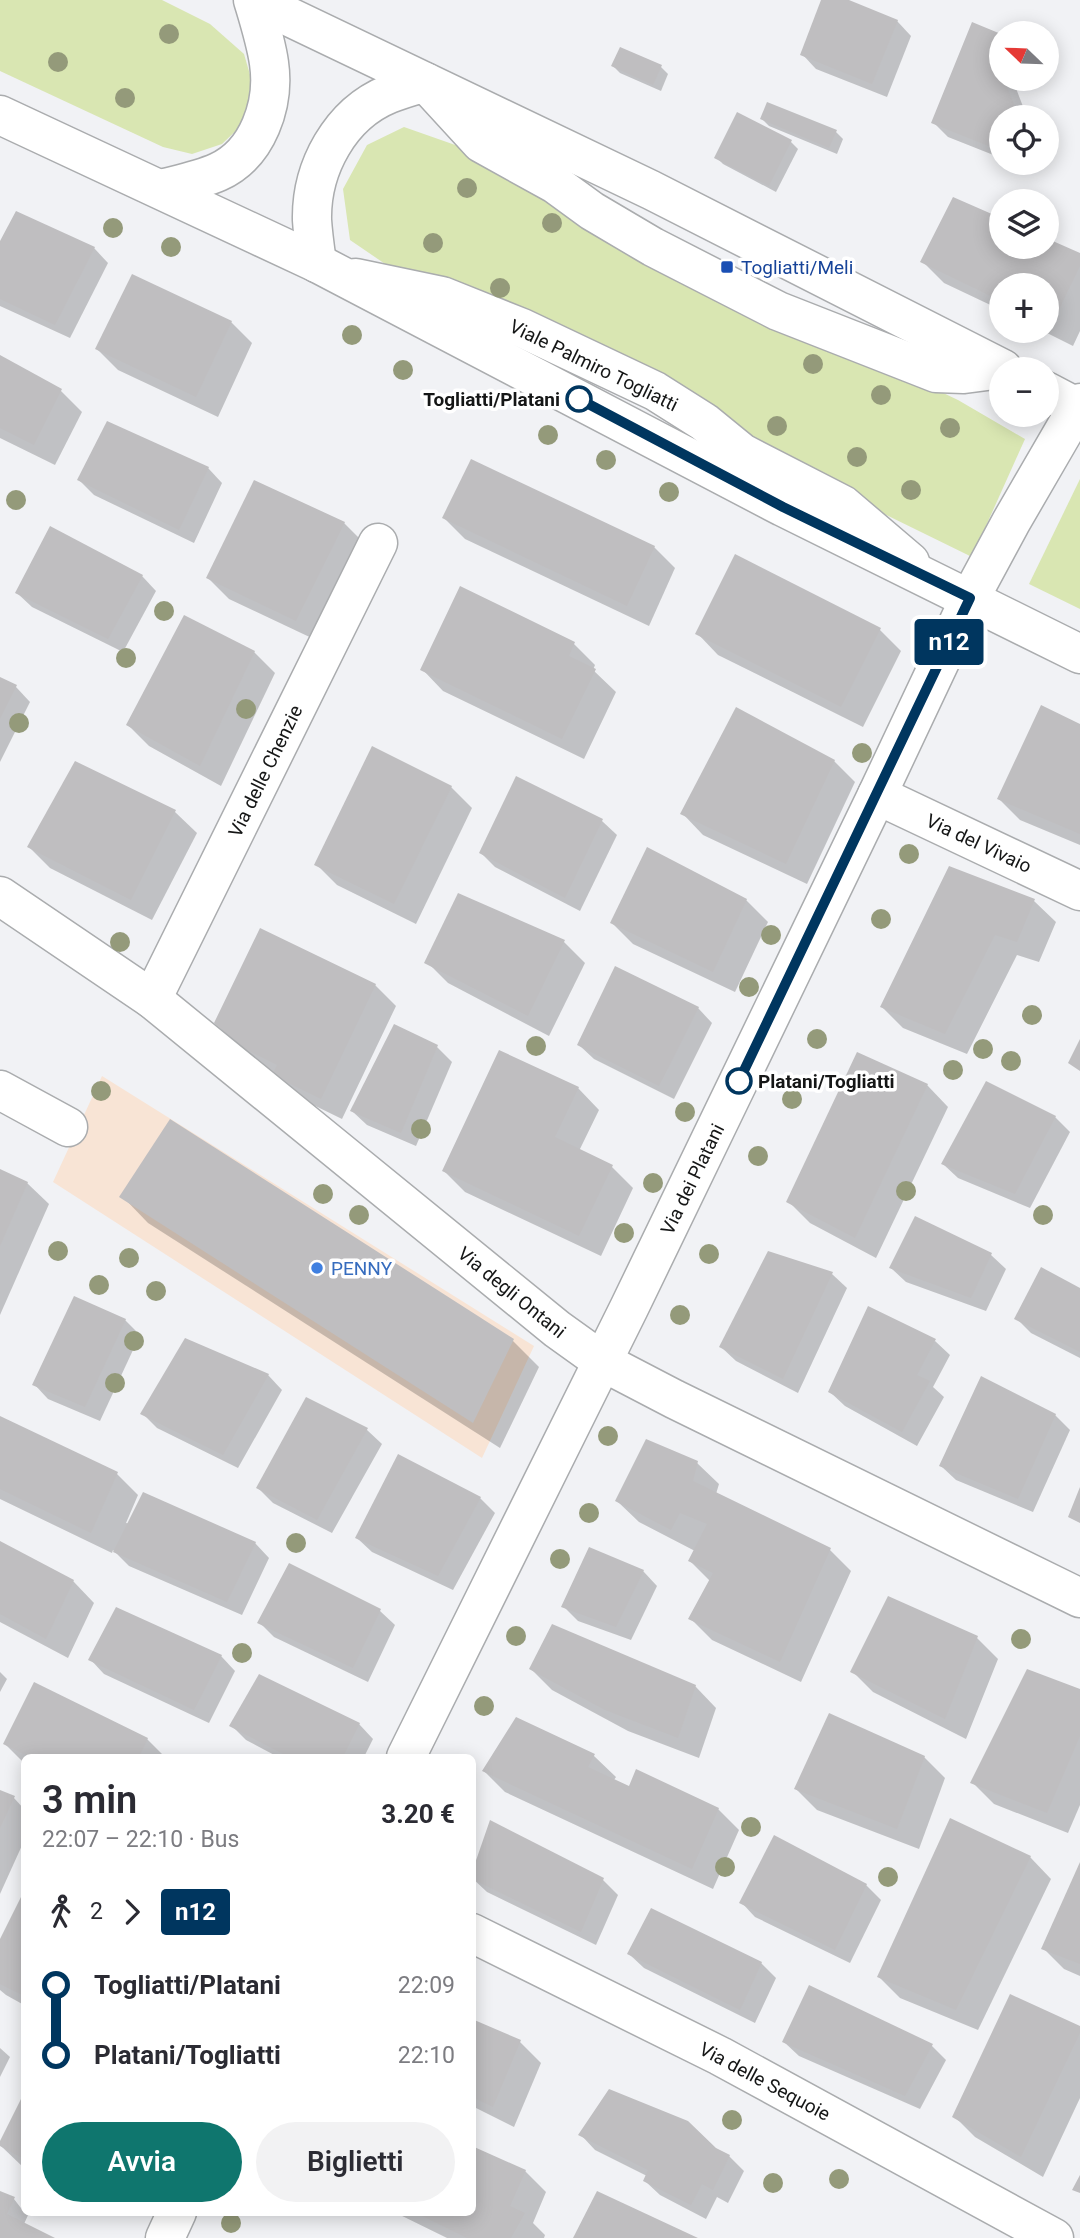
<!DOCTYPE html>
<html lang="it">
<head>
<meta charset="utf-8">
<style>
  body { margin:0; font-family:Roboto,sans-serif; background:#f2f2f3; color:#2b2b33; height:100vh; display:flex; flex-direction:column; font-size:26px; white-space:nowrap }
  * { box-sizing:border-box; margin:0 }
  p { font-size:23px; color:#7c7c81 }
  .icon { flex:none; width:38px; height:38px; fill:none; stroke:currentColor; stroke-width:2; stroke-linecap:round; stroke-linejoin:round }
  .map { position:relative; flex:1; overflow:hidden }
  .details { position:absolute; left:21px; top:1754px; width:455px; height:462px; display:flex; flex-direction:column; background:#fff; border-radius:10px; box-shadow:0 4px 18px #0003 }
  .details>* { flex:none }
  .badge { padding:0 14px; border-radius:5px; font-size:24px; line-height:46px }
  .needle { width:46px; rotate:293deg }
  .fabs { position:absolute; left:989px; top:21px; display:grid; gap:14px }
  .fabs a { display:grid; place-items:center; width:70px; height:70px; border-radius:50%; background:#fff; box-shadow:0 4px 18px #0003; font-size:35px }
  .map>.badge { position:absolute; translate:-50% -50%; box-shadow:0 0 0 4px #fff }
  .legs { display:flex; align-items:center; gap:10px; height:77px; padding:0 21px; font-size:23px }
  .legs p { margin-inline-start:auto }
  .headline { display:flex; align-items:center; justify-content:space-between; height:119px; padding:0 21px }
  h1 { font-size:38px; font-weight:600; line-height:52px }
  .action { display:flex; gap:14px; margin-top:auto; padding:14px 21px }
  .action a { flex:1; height:80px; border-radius:42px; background:#0f766e; color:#fff; font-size:28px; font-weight:600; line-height:80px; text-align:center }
  .action a+a { background:#f2f2f3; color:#2b2b33 }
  ul { padding:0 21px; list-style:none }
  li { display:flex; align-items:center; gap:24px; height:70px; font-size:26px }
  li i { display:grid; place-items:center; width:10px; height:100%; margin:0 9px; background:currentColor }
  li i::after { content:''; width:18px; height:18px; margin:-9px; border:5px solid; border-radius:50%; background:#fff }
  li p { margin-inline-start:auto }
  li:first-child i { background:linear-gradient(#0000 50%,currentColor 0) }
  li:last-child i { background:linear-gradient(currentColor 50%,#0000 0) }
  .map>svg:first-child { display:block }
</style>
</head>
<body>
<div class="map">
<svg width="1080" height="2238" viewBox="0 0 1080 2238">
  <rect width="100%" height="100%" fill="#f1f2f5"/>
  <polygon fill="#f8e4d5" points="102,1076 534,1346 482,1458 53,1182"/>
  <g fill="#d9e6b2">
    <polygon points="0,0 162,0 210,24 244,54 253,85 245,122 222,144 192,154 163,147 0,71"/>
    <polygon points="404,127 478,153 863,355 958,400 1025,439 972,557 413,283 350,240 343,189 367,145"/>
    <polygon points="1080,479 1080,609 1029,584"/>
  </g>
  <g fill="#0003">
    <polygon points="823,0 844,0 897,21 911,36 887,97 816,69 802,54"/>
    <polygon points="1001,36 1001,79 1015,79 1014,83 1027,117 1001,117 1001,158 948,137 933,122"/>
    <polygon points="613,66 661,67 668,74 661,91 620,73"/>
    <polygon points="738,115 791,142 798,149 776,192 723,164 716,157"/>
    <polygon points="762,119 836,132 843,139 837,154 769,126"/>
    <polygon points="1012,163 1041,163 1029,170"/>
    <polygon points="1001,220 1001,247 1046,247 1080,255 1080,331 1073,346 1043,331 1046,331 1046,285 1001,285 1001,310 944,283 922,261"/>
    <polygon points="0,245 94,248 108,263 70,338 0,306"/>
    <polygon points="231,322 252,343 218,417 118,370 97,349"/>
    <polygon points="0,357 61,391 82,412 55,465 0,438"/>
    <polygon points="208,468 222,483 194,543 94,495 79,480"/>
    <polygon points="444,518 654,547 675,568 649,626 465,539"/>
    <polygon points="344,523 365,544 318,641 229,599 208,578"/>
    <polygon points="736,557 880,630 901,651 863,727 718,655 697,633"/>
    <polygon points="142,576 156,591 123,652 32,607 17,593"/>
    <polygon points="461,589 574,644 595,665 593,670 616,692 584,759 443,691 422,669"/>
    <polygon points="254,652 275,673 221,786 149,746 128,725"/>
    <polygon points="0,679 16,687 30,702 0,762"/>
    <polygon points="1080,726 1080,845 1020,820 999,799"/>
    <polygon points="834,761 855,782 807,884 703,835 682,813"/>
    <polygon points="75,763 175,812 197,833 152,920 50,868 29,847"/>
    <polygon points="517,778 602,821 617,835 580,911 495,867 481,853"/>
    <polygon points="451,787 472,808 416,924 337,885 316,864"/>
    <polygon points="647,849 746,900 768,922 735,992 633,944 612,923"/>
    <polygon points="950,868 1034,901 1056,922 1039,962 1017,955 967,1054 903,1028 882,1007"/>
    <polygon points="564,942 585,963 549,1036 448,983 427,962"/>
    <polygon points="375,985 396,1006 342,1119 295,1096 275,1073 266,1069 238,1044 216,1023"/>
    <polygon points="698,1008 712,1023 674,1099 594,1059 579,1045"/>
    <polygon points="437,1047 452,1062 416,1146 367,1125 352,1111"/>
    <polygon points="927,1085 948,1107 876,1258 810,1223 789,1202"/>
    <polygon points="578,1088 599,1110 579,1151 612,1167 633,1188 601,1256 465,1192 444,1171"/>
    <polygon points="1055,1117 1070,1132 1030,1208 958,1178 943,1164"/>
    <polygon points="0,1171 27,1183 49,1204 0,1315"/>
    <polygon points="122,1196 512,1340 539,1367 500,1448 148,1223"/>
    <polygon points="916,1218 991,1255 1006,1269 986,1311 906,1282 891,1268"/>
    <polygon points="832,1274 847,1288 798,1393 736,1361 721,1347"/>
    <polygon points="1080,1290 1080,1358 1031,1333 1016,1318"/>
    <polygon points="125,1320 140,1335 100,1421 48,1399 34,1384"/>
    <polygon points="935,1341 950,1355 933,1387 944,1397 917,1446 845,1406 830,1392"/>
    <polygon points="268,1375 282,1390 238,1468 157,1428 142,1413"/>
    <polygon points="307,1399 367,1430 382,1444 332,1533 273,1503 258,1488"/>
    <polygon points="1055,1415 1070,1430 1033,1512 956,1480 941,1466"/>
    <polygon points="0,1418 117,1474 138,1495 126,1523 255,1543 269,1558 242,1615 129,1566 113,1550 112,1553 0,1499"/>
    <polygon points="697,1463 719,1484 716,1494 830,1550 851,1571 801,1682 712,1640 690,1618 710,1581 690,1561 695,1551 639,1522 617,1501"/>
    <polygon points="480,1498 495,1513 453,1590 372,1552 357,1538"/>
    <polygon points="0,1543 73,1581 94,1603 68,1658 0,1622"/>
    <polygon points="290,1566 380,1611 395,1625 368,1682 274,1637 260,1623"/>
    <polygon points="643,1571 657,1586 631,1640 578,1621 563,1606"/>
    <polygon points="977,1638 998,1659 966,1739 873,1692 852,1671"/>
    <polygon points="221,1656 235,1671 209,1723 104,1674 90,1659"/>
    <polygon points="531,1669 695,1686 716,1708 699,1758 628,1731 552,1690"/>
    <polygon points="0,1672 7,1679 0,1692"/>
    <polygon points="1080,1691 1080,1805 1068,1833 994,1804 973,1783"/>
    <polygon points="516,1720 594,1756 616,1777 614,1780 630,1788 718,1809 739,1830 713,1889 505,1792 484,1771"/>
    <polygon points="359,1724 373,1739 364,1757 278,1757 246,1740 232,1726"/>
    <polygon points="147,1739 165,1757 24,1757 24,1763 5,1744"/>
    <polygon points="924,1757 945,1778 919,1849 817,1810 796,1789"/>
    <polygon points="0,1792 14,1798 24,1809 24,1841 0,1894"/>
    <polygon points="1030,1857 1051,1879 978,2030 900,1998 879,1977"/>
    <polygon points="1080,1867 1080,1976 1064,1969 1043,1948"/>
    <polygon points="472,1878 603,1880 618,1895 596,1945 487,1892"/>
    <polygon points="866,1885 881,1900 850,1963 755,1917 741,1902"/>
    <polygon points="24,1895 24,2005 6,1995 0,1990 0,1943"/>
    <polygon points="629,1954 761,1963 776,1978 755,2023 644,1968"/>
    <polygon points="472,2021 520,2042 541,2063 514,2127 472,2106"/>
    <polygon points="1080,2028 1080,2098 1043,2177 975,2137 954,2116"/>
    <polygon points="784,2042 932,2046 946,2060 920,2109 799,2056"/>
    <polygon points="0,2048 10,2057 0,2077"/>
    <polygon points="24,2097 24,2168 0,2145"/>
    <polygon points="581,2135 715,2149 729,2156 744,2171 728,2203 717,2197 706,2219 660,2195 645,2181 647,2176 595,2150"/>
    <polygon points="525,2171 546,2192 533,2223 545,2235 544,2238 447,2238 394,2212 472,2212"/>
    <polygon points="0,2193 14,2199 24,2212 29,2213 24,2224 51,2238 0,2238"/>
  </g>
  <g fill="#bfbec0">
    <polygon points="821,0 849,0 898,20 872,84 800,55"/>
    <polygon points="972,22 1001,34 1001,79 1004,79 1019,117 1001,117 1001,151 931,123"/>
    <polygon points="620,47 662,65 653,85 611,66"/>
    <polygon points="767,102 837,130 829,148 760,119"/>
    <polygon points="737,112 792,140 769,186 714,158"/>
    <polygon points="953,197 1001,218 1001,247 1046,247 1046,238 1080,253 1080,266 1051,326 1046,323 1046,285 1001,285 1001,301 920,262"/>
    <polygon points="16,211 95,247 55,325 0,299 0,241"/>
    <polygon points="132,274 232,321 196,397 95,349"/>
    <polygon points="0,355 62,389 34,445 0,428"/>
    <polygon points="107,421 209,467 179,530 77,480"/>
    <polygon points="471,459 655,546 627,606 442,518"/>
    <polygon points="254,480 345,522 296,621 206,578"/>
    <polygon points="50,526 143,575 108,639 15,593"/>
    <polygon points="735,554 881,628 841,707 695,634"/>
    <polygon points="460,586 575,642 569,656 596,669 562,739 420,670"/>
    <polygon points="184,615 255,651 200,766 126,725"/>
    <polygon points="0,677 17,685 0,719"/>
    <polygon points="1041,705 1080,724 1080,834 997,799"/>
    <polygon points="736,707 835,760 786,864 680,814"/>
    <polygon points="372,746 452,786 394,904 314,865"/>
    <polygon points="75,761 176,810 131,900 27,847"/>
    <polygon points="516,776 603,819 565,898 479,853"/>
    <polygon points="647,847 747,899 713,972 610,923"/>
    <polygon points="949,866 1035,899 1017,942 995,935 945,1034 880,1007"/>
    <polygon points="458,893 565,940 528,1016 424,963"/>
    <polygon points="260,928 376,984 321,1099 272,1075 277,1065 243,1048 214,1023"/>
    <polygon points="615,966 699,1007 659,1086 577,1045"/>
    <polygon points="394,1024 438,1045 401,1133 350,1111"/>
    <polygon points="1080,1039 1080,1071 1068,1063"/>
    <polygon points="499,1050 579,1087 555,1137 613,1165 579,1236 442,1171"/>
    <polygon points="857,1052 928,1084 855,1238 786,1202"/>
    <polygon points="986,1081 1056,1116 1015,1194 941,1164"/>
    <polygon points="170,1119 514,1339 473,1423 119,1197"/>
    <polygon points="0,1169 28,1182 0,1246"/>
    <polygon points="915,1216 992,1253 971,1298 889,1268"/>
    <polygon points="768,1251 833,1272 783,1379 719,1347"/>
    <polygon points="1041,1267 1080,1288 1080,1352 1014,1319"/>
    <polygon points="74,1296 126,1319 85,1407 32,1385"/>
    <polygon points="868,1306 936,1339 917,1375 930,1381 902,1432 828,1392"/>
    <polygon points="185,1338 269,1374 223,1455 140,1414"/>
    <polygon points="981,1376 1056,1414 1018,1499 939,1466"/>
    <polygon points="306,1397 368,1428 317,1520 256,1488"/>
    <polygon points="0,1416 118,1472 91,1533 0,1489"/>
    <polygon points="646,1439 698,1461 693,1481 831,1548 780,1662 688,1619 713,1573 688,1561 707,1524 680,1513 671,1530 615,1501"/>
    <polygon points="398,1454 481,1497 438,1576 355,1538"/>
    <polygon points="1080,1487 1080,1523 1068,1517"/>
    <polygon points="143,1492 256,1542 227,1602 113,1552"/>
    <polygon points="0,1541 74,1580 46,1639 0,1614"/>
    <polygon points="589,1547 644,1570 616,1627 561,1607"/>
    <polygon points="289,1563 381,1609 353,1668 257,1623"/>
    <polygon points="888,1596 978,1636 945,1719 850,1672"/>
    <polygon points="116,1607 222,1655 194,1710 88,1660"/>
    <polygon points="552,1624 696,1685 678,1738 605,1710 529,1669"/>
    <polygon points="1027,1669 1080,1689 1080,1736 1047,1813 970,1783"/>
    <polygon points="259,1674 360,1723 343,1757 289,1757 229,1726"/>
    <polygon points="34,1682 148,1738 139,1757 30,1757 3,1744"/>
    <polygon points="829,1713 925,1756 897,1829 794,1789"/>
    <polygon points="516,1717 595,1754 588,1767 629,1786 636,1769 719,1808 692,1869 482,1771"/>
    <polygon points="0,1790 15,1796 0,1828"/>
    <polygon points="950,1818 1031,1856 956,2010 877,1977"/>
    <polygon points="490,1820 604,1878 581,1932 472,1879 472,1872"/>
    <polygon points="774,1835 867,1884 835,1950 739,1903"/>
    <polygon points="1080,1862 1080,1964 1041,1949"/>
    <polygon points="24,1891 24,1996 0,1984 0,1939"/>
    <polygon points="651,1908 762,1962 740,2010 627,1954"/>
    <polygon points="809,1985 933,2044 905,2096 782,2042"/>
    <polygon points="1010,1994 1080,2026 1080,2033 1021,2157 952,2117"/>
    <polygon points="472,2019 521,2040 493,2107 472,2097"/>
    <polygon points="609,2089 688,2121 716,2148 730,2155 713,2190 702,2184 691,2205 643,2181 648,2170 578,2135"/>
    <polygon points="24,2093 24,2159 0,2146 0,2141"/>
    <polygon points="472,2146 526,2170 510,2206 525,2213 511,2238 467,2238 414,2212 472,2212"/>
    <polygon points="1080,2175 1080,2193 1072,2190"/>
    <polygon points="0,2191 15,2197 7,2214 55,2238 0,2238"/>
    <polygon points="597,2191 698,2238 573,2238"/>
  </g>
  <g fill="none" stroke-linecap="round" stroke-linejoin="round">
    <g stroke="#aaacae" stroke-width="41">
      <g id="minor">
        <path d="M 161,189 C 180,184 200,180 218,172 C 258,154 275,104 269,63 C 266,42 259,20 253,0"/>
        <path d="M 317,263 C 315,249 313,235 312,220 C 311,168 340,114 389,94 C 401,89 413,86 425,82 L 481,143 L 555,184 L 592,211 L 653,247 L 778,311 L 936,373 L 964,374 L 1002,369"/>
        <polyline points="356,278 442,296 522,328 655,391 704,422 742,453 843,505 910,562"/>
        <polyline points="877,795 1080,891"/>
        <polyline points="0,896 152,999 557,1329 603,1362 674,1399 1080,1598"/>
        <polyline points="152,999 378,543"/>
        <polyline points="0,1090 68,1127"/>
        <polyline points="406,1757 629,1308 877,795 970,598 1011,522 1080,403"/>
        <polyline points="472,1933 720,2056 1054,2238"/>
        <polyline points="165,2238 177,2212"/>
      </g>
    </g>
    <g stroke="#aaacae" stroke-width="41">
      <g id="major">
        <polyline points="254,0 651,190 1003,369"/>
        <polyline points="0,115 317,263 783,507 1080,654"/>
        <polyline points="1046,391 1080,409"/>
      </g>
    </g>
    <use href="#minor" stroke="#fff" stroke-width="38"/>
    <use href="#major" stroke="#fff" stroke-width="38"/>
  </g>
  <g fill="#949a7a">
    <circle cx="169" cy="34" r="10"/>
    <circle cx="58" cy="62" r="10"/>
    <circle cx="125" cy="98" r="10"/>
    <circle cx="467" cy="188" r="10"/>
    <circle cx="552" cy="223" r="10"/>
    <circle cx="113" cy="228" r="10"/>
    <circle cx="433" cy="243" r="10"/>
    <circle cx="171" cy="247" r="10"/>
    <circle cx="500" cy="288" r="10"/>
    <circle cx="352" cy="335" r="10"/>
    <circle cx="813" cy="364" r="10"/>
    <circle cx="403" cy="370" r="10"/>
    <circle cx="881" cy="395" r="10"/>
    <circle cx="777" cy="426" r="10"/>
    <circle cx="950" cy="428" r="10"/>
    <circle cx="548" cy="435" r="10"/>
    <circle cx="857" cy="457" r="10"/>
    <circle cx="606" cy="460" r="10"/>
    <circle cx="911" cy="490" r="10"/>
    <circle cx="669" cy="492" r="10"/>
    <circle cx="16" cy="500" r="10"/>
    <circle cx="164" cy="611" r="10"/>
    <circle cx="126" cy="658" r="10"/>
    <circle cx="246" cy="709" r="10"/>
    <circle cx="19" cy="723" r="10"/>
    <circle cx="862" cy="753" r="10"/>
    <circle cx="909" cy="854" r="10"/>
    <circle cx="881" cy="919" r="10"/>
    <circle cx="771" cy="935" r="10"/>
    <circle cx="120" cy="942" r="10"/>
    <circle cx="749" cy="987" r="10"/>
    <circle cx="1032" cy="1015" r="10"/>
    <circle cx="817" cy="1039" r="10"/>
    <circle cx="536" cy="1046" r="10"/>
    <circle cx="983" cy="1049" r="10"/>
    <circle cx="1011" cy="1061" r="10"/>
    <circle cx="953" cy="1070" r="10"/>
    <circle cx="101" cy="1091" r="10"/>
    <circle cx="792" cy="1099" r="10"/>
    <circle cx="685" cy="1112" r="10"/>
    <circle cx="421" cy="1129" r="10"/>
    <circle cx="758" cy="1156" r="10"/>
    <circle cx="653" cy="1183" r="10"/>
    <circle cx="906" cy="1191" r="10"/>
    <circle cx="323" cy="1194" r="10"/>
    <circle cx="359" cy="1215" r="10"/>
    <circle cx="1043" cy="1215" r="10"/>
    <circle cx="624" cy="1233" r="10"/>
    <circle cx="58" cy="1251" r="10"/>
    <circle cx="709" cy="1254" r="10"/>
    <circle cx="129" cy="1258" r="10"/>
    <circle cx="99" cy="1285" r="10"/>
    <circle cx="156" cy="1291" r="10"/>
    <circle cx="680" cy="1315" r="10"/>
    <circle cx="134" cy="1341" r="10"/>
    <circle cx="115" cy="1383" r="10"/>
    <circle cx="608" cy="1436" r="10"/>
    <circle cx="589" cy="1513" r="10"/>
    <circle cx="296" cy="1543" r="10"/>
    <circle cx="560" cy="1559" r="10"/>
    <circle cx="516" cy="1636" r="10"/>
    <circle cx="1021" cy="1639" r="10"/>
    <circle cx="242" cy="1653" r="10"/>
    <circle cx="484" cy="1706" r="10"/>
    <circle cx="751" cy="1827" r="10"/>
    <circle cx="725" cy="1867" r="10"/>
    <circle cx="888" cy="1877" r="10"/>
    <circle cx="732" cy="2120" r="10"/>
    <circle cx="839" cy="2179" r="10"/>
    <circle cx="773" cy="2183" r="10"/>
    <circle cx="231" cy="2223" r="10"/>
  </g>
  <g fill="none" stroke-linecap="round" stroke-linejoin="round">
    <g stroke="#fff" stroke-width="16">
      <polyline id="line-1" points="579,399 783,507 970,598 739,1081"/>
    </g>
    <use href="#line-1" stroke="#00365f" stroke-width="10"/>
  </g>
  <rect fill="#1a4fb4" stroke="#fff" stroke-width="2.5" x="720" y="260" width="14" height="14" rx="3.5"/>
  <g fill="#fff" stroke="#00365f" stroke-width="3.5">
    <circle cx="579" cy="399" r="12"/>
    <circle cx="739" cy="1081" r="12"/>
  </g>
  <circle fill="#3f7fe0" stroke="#fff" stroke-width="2.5" cx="317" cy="1268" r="7"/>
  <g text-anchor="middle" stroke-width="7" stroke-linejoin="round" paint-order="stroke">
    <g font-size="19" fill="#164399" stroke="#fff" text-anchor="start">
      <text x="741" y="274">Togliatti/Meli</text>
    </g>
    <g font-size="19" fill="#151616" stroke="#fff">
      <text transform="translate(594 365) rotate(26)" y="7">Viale Palmiro Togliatti</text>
      <text transform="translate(265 771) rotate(-64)" y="7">Via delle Chenzie</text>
      <text transform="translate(979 843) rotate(25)" y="7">Via del Vivaio</text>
      <text transform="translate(692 1179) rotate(-64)" y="7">Via dei Platani</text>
      <text transform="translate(512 1292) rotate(39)" y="7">Via degli Ontani</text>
      <text transform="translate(765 2081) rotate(28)" y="7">Via delle Sequoie</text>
    </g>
    <g font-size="19" font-weight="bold" fill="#151616" stroke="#fff" text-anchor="end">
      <text x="560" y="406">Togliatti/Platani</text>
      <text x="758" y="1088" text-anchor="start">Platani/Togliatti</text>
    </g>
    <g font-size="19" fill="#366cbe" stroke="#fff" text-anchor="start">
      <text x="331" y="1275">PENNY</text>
    </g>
  </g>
</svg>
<div class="fabs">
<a><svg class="needle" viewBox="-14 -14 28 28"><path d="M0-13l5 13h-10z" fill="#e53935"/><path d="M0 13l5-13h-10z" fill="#7c7c81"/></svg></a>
<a><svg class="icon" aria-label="locate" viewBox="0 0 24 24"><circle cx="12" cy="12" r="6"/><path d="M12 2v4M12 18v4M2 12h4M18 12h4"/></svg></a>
<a><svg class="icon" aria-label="layers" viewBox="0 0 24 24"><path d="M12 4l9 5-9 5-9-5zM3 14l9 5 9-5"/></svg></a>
<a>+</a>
<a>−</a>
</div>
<b class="badge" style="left:949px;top:642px;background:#00365f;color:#fff">n12</b>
<section class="details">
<div class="headline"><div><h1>3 min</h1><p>22:07 – 22:10 · Bus</p></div><b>3.20 €</b></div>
<div class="legs"><svg class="icon" aria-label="walk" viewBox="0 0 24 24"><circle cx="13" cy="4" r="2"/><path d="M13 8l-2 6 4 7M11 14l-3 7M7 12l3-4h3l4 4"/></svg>2<svg class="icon" aria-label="forward" viewBox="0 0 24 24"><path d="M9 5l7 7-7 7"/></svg><b class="badge" style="background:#00365f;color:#fff">n12</b></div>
<ul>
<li><i style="color:#00365f"></i><b>Togliatti/Platani</b><p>22:09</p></li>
<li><i style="color:#00365f"></i><b>Platani/Togliatti</b><p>22:10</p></li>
</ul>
<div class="action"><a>Avvia</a><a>Biglietti</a></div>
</section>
</div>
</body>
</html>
